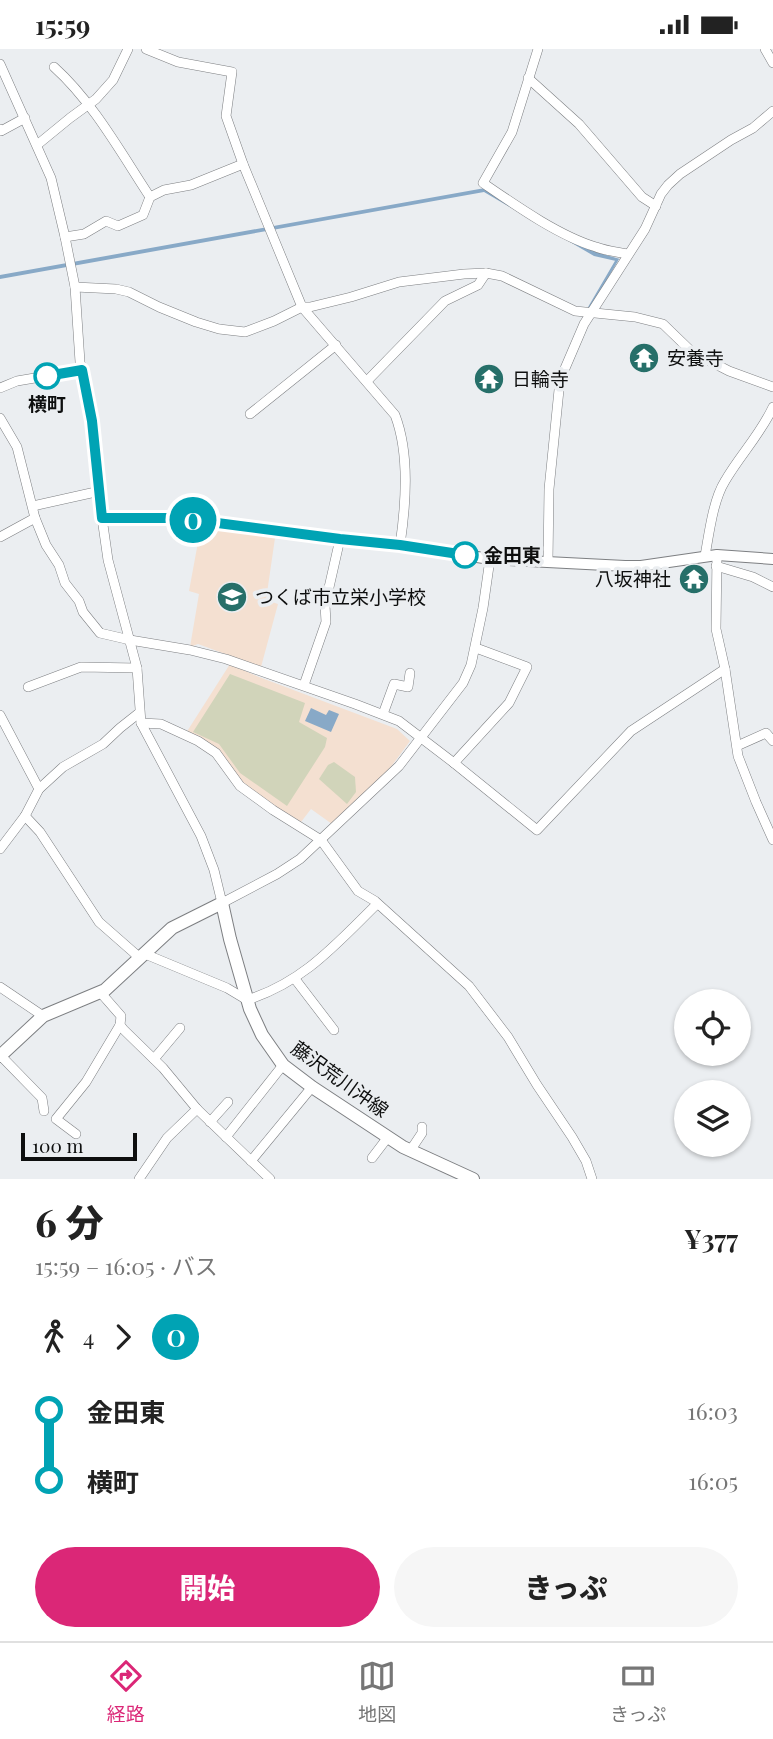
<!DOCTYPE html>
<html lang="ja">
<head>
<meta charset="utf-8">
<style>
  body { margin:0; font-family:"Playfair Display","Noto Sans JP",serif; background:#f6f6f6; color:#222; height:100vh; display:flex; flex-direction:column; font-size:26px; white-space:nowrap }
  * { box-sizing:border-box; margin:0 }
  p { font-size:23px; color:#767676 }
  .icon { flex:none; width:38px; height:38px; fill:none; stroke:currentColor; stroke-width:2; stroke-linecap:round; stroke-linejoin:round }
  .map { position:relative; height:1130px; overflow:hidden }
  .details { display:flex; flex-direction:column; background:#fff; flex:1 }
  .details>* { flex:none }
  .badge { padding:0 14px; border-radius:23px; font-size:24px; line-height:46px }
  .controls { position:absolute; left:674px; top:940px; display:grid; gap:14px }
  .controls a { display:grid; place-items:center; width:77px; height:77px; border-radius:50%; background:#fff; box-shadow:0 2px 5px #0004; font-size:35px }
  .scale { position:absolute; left:21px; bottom:18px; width:116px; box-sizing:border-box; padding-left:7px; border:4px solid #0e0f0f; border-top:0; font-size:19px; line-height:24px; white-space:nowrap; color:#0e0f0f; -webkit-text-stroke:5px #ebeef1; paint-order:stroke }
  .map>.badge { position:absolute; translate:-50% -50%; box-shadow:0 0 0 4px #fff }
  .legs { display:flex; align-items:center; gap:10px; height:77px; padding:0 35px; font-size:23px }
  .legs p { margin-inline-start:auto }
  .head { display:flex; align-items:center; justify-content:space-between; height:119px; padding:0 35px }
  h1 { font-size:38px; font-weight:800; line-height:52px }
  .primary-button { display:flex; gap:14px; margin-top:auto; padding:14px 35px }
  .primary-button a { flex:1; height:80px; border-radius:42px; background:#db2777; color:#fff; font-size:28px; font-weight:800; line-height:80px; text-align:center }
  .primary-button a+a { background:#f6f6f6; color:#222 }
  ul { padding:0 35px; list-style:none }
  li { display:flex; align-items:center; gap:24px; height:70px; font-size:26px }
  li i { display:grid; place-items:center; width:10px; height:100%; margin:0 9px; background:currentColor }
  li i::after { content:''; width:18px; height:18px; margin:-9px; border:5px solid; border-radius:50%; background:#fff }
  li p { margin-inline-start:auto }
  li:first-child i { background:linear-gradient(#0000 50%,currentColor 0) }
  li:last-child i { background:linear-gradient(currentColor 50%,#0000 0) }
  .status { display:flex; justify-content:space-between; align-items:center; height:49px; padding:0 35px; background:#fff; direction:ltr }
  .status svg { height:19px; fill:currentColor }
  .menu { display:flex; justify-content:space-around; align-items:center; height:98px; border-top:2px solid #e0e0e0; background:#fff; font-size:19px; color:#767676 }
  .menu a { display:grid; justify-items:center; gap:4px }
  .menu .active { color:#db2777 }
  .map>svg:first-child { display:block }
</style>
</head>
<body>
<div class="status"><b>15:59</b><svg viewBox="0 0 49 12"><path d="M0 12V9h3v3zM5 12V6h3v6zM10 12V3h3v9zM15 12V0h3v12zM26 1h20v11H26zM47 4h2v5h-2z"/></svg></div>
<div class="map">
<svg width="773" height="1130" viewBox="0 0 773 1130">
  <rect width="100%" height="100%" fill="#ebeef1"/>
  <g fill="#f4e0d1">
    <polygon points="201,477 275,489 266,551 278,555 261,618 198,595 190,598 199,545 189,542"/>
    <polygon points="230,615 259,628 397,680 410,692 388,722 332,775 311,760 301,773 276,758 237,729 219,704 186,684"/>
  </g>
  <g fill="#d1d4ba">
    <polygon points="230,625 305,654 299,673 327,689 325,698 287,757 240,724 219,695 193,683"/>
    <polygon points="334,713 355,728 356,743 347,755 319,730 328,716"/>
  </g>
  <g fill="#88a9c7">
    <polygon points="485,139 596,203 620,210 616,212 594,207 484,143 0,230 0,226"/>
    <polygon points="311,659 326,666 329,661 339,665 331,683 305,672"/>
  </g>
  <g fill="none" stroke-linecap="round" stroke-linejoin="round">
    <polyline stroke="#88a9c7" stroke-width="2.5" points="589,259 617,211"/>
    <g stroke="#7d7f82" stroke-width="10">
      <g id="minor">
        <path d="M 146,0 L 178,13 L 232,23 L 226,67 L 243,115 L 302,258 L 395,366 C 410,405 406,455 400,496"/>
        <path d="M 538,0 L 512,83 L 483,134 C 515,156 559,187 596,198 C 606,202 618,203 628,205"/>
        <polyline points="765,0 773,14"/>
        <polyline points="0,15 51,129 65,188 75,238 80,313 92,372 102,469 108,511 137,619 141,674 201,787 214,821 222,854 277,825 300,810 399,717 463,634 471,616 483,559 490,510"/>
        <path d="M 54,18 C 93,53 121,104 150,148"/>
        <polyline points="528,29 579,75 642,148 656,157"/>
        <polyline points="0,80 1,82 25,69"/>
        <polyline points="37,96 70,69 96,50 113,31 128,0"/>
        <polyline points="65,188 84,185 106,172 118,177 143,166 150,148 164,141 191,136 243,115"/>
        <polyline points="75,238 116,240 129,243 159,258 196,273 219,280 245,283 274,272 302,258 310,258 351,248 399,233 464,225 486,224 502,227 575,262 635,268 663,275 692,303 729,322 773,338"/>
        <polyline points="367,332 445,252 478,236 486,224"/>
        <polyline points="0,339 17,332 82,321"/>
        <polyline points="250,365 336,296"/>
        <polyline points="0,369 17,398 35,469"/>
        <polyline points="33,457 100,442"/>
        <polyline points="0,488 35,469 46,496 59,516 65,534 79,552 83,563 100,584 130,591 190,601 226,610 355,655 399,672 454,714 537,781 631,682 725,620"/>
        <polyline points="717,506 716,580 725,620 738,707 756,753 773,791"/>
        <path d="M 705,507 C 709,485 713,451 725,432 C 740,406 760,386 773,358"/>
        <polyline points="548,513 549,440 560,331 584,275 645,180 661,145 668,136 680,125 731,91 753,79 773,62"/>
        <polyline points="716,517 753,528 773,538"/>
        <polyline points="304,636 326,573 325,556 340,490"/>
        <polyline points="28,638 81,618 137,619"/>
        <polyline points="383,665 394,635 408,638 410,624"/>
        <polyline points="0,666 39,740"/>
        <polyline points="141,674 161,675 198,692 216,704 240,737 273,761 321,791 358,842 375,852 469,937 508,988 537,1036 572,1088 586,1112 592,1130"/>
        <polyline points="737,697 766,684 773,692"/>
        <polyline points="454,714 509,654 527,618 476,599"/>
        <polyline points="25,767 40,783 99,873 140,909"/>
        <polyline points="0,800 25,767 39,740 63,718 103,695 120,679 139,664"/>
        <path d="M 145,905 L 227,939 L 247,951 C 304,933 336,895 377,855"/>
        <polyline points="295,930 334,981"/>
        <polyline points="0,938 43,967"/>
        <polyline points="100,943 121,967 120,976 124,981 163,1019 197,1060 270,1130"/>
        <polyline points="1,1007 42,1049 44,1062"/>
        <polyline points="154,1010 180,979"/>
        <polyline points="210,1073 228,1053"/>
        <polyline points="76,1085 56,1070 86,1033 120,976"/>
        <polyline points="226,1088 283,1016"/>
        <polyline points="410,1102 422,1084 422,1078"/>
        <polyline points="372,1109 388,1088"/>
        <polyline points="251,1112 312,1038"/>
        <polyline points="139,1130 167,1089 197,1060"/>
      </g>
    </g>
    <g stroke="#7d7f82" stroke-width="12">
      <polyline id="tertiary" points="102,469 179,469 340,490 400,496 490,510 625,517 641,517 717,506 773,510"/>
    </g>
    <g stroke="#7d7f82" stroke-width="14">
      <polyline id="secondary" points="0,1007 43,967 105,941 172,879 222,854 230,890 250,960 262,986 283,1016 312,1038 403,1098 473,1130"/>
    </g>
    <use href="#minor" stroke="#fff" stroke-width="9"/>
    <use href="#tertiary" stroke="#fff" stroke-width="10"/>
    <use href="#secondary" stroke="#fff" stroke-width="12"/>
  </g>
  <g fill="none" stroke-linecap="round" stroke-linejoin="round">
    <g stroke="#fff" stroke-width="16">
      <polyline id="line-1" points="47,327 82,321 92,372 102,469 179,469 340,490 400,496 465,506"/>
    </g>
    <use href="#line-1" stroke="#00a3b4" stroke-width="10"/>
  </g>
  <defs>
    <g id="temple-disc" transform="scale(1.575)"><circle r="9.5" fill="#266f69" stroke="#ebeef1"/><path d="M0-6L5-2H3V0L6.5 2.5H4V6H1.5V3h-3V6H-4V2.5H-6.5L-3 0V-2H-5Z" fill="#fff"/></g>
    <g id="school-disc" transform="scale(1.575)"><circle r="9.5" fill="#266f69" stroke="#ebeef1"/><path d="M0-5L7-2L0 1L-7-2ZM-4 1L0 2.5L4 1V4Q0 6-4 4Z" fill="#fff"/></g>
  </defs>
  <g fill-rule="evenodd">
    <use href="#temple-disc" x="644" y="309"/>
    <use href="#temple-disc" x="489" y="330"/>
    <use href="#temple-disc" x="694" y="530"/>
    <use href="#school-disc" x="232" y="548"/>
  </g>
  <g fill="#fff" stroke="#00a3b4" stroke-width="3.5">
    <circle cx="47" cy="327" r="12"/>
    <circle cx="465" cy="506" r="12"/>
  </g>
  <g text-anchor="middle" stroke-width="7" stroke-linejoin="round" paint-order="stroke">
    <g font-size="19" fill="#0e0f0f" stroke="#ebeef1" text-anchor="start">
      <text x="667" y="316">安養寺</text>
      <text x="512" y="337">日輪寺</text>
      <text x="671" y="537" text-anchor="end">八坂神社</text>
      <text x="255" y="555">つくば市立栄小学校</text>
    </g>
    <g font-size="19" font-weight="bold" fill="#0e0f0f" stroke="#ebeef1">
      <text x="47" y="362">横町</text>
      <text x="484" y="513" text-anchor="start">金田東</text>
    </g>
    <g font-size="19" fill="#0e0f0f" stroke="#ebeef1">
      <text transform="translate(340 1030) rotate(36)" y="7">藤沢荒川沖線</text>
    </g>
  </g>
</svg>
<div class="controls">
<a><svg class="icon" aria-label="locate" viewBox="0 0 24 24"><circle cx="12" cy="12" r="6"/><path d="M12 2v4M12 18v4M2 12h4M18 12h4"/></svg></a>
<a><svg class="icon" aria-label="layers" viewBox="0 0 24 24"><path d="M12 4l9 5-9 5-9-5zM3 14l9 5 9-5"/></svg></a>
</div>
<div class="scale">100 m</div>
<b class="badge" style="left:193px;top:471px;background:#00a3b4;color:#fff">O</b>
</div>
<section class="details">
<div class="head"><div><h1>6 分</h1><p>15:59 – 16:05 · バス</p></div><b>¥377</b></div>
<div class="legs"><svg class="icon" aria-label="walk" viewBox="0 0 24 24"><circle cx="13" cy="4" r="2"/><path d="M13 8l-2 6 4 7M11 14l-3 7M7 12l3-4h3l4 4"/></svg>4<svg class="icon" aria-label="forward" viewBox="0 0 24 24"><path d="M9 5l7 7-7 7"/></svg><b class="badge" style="background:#00a3b4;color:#fff">O</b></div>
<ul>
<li><i style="color:#00a3b4"></i><b>金田東</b><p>16:03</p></li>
<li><i style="color:#00a3b4"></i><b>横町</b><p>16:05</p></li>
</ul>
<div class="primary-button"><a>開始</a><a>きっぷ</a></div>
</section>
<nav class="menu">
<a class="active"><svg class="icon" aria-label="directions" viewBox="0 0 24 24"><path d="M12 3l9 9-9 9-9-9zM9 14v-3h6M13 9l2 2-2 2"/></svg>経路</a>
<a><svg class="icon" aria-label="map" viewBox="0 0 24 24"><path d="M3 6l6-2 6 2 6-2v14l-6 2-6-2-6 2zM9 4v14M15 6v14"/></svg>地図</a>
<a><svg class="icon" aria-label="tickets" viewBox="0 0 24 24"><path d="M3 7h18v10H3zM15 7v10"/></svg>きっぷ</a>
</nav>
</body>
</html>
